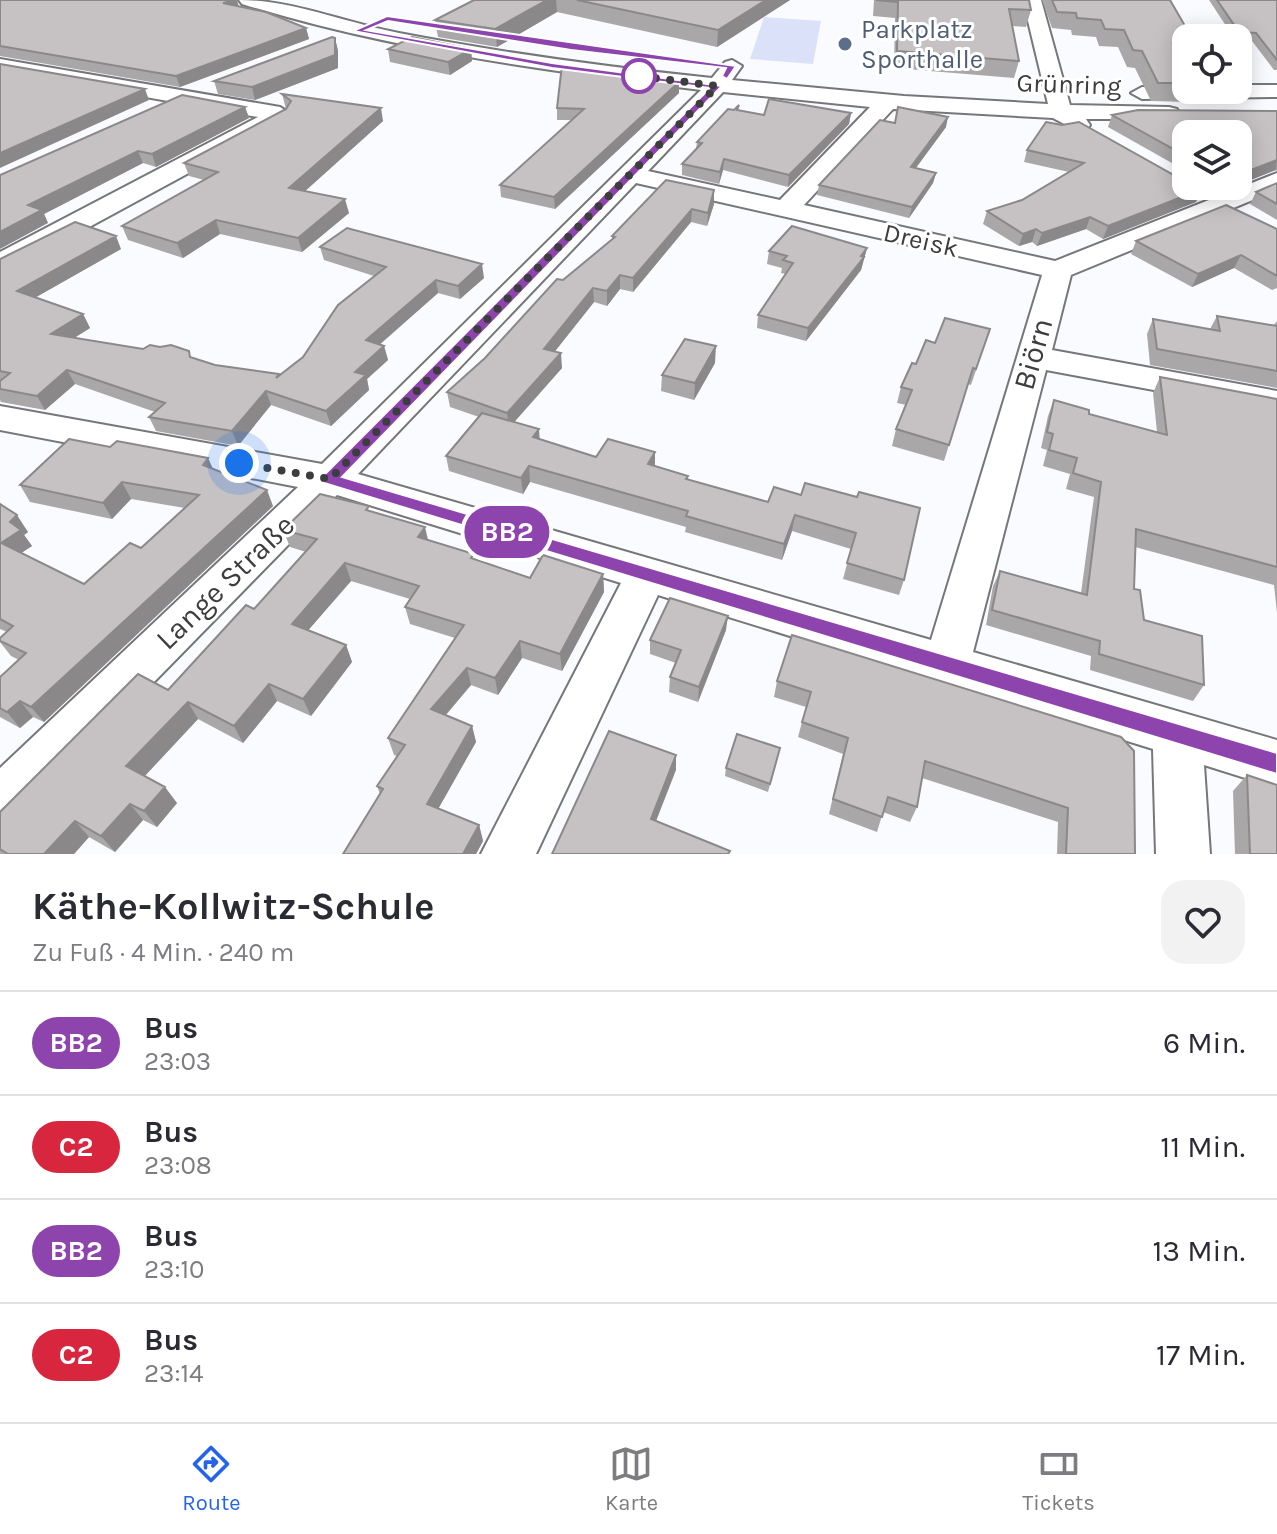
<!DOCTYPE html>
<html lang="de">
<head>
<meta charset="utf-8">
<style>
  body { margin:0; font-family:Karla,sans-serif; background:#f2f2f3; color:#2b2b33; height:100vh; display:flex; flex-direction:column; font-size:30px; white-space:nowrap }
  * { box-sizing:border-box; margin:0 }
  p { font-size:26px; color:#7c7c81 }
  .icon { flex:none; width:44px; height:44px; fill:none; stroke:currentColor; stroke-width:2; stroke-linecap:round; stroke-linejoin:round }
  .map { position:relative; height:854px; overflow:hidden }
  .details { display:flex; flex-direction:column; background:#fff; flex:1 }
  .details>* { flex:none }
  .badge { padding:0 16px; border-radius:26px; font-size:28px; line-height:52px }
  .buttons { position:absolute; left:1172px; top:24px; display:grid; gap:16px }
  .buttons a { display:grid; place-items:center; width:80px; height:80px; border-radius:16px; background:#fff; box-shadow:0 4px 20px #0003; font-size:40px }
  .you { position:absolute; width:40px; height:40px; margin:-20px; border:6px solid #fff; border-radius:50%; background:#1a73e8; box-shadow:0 0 0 12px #1a73e833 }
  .map>.badge { position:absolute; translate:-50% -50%; box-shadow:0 0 0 4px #fff }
  .round { display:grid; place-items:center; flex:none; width:84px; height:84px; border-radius:24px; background:#f2f2f3 }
  .head { display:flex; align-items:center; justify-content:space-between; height:136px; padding:0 32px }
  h1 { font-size:38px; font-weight:700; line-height:60px }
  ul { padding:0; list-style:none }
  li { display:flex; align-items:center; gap:24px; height:104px; padding:0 32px; border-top:2px solid #e1e1e2 }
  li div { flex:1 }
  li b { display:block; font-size:30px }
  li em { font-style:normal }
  li .badge { min-width:88px; font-weight:700; text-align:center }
  .tabs { display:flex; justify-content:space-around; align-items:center; height:112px; border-top:2px solid #e1e1e2; background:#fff; font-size:22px; color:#7c7c81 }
  .tabs a { display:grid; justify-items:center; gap:4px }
  .tabs .on { color:#2563eb }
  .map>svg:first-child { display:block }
</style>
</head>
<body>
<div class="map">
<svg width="1277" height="854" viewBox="0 0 1277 854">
  <rect width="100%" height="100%" fill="#fafbfe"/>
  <polygon fill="#dbe1f8" points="764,17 821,21 813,64 750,59"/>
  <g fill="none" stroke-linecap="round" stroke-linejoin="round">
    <g stroke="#76777a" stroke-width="4">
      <g id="minor">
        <path d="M 239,0 C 293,0 346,23 399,33 C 503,53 607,67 712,78 L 725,62 L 732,60 L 742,66 L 732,80 L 904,96 L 1048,104 L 1023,0 L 1041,0 L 1070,105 L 1169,107 L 1177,109 L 1180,114 L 1177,119 L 1086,119 L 1090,125 L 1087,130 L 1079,132 L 1053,118 L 893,109 L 804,205 L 1055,261 L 1277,173 L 1277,190 L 1071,275 L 1052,350 L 1277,391 L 1277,413 L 1046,370 L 973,652 L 1277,740 L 1277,788 L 1204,765 L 1210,854 L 1156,854 L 1153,749 L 658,595 L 536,854 L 481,854 L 621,583 L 337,495 L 18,821 L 0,828 L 0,768 L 298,487 L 0,430 L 0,406 L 322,464 L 701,90 C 546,71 392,50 242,4 ZM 723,92 L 870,107 L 780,200 L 648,171 ZM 636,183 L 1042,275 L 931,640 L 358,474 Z"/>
        <polygon points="0,59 280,107 291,114 288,119 10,270 0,273 0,252 258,117 0,71"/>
        <polygon points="1238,85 1277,85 1277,97 1142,99 1131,93 1142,87 1238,90"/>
      </g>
    </g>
    <use href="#minor" fill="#fff" fill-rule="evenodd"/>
  </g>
  <g fill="#aaa7a9">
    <polygon points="0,0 239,7 306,28 309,39 180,87 0,56"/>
    <polygon points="474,0 790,0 717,47 557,12 497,47 438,37 435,20"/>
    <polygon points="874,0 1029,0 1031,10 1026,27 1012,26 1019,61 1014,78 894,68 895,18 873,16"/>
    <polygon points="1042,0 1170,0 1186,38 1186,63 1183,63 1186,68 1186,90 1192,90 1187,102 1151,101 1135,68 1127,67 1118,47 1099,46 1096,37 1072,35 1071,30 1052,28"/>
    <polygon points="1209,0 1277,0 1277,70 1274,70 1252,41 1238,40 1238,38 1234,38"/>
    <polygon points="335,38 338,51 338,68 255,100 218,94 214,81"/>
    <polygon points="388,49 471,49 472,61 450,75 390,62"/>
    <polygon points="679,82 679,93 555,209 501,197 500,185 572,120 557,120 557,108"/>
    <polygon points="282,94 383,121 305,191 349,213 302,252 220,234 183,258 128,240 122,226 204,180 189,176 184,163 286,109"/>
    <polygon points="245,107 249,118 156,167 143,163 44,214 48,223 0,175"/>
    <polygon points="738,111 764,115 851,113 849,124 788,187 723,170 719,184 682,175 682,164 696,149 697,142"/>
    <polygon points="1277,111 1277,171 1276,170 1238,185 1238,134 1186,134 1186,171 1108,127 1112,115"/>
    <polygon points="895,123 946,127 916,168 936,173 933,183 909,218 817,195 819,185"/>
    <polygon points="1027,150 1181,179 1202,189 1196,202 1103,239 1086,229 1037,246 1032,242 1019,246 983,224 987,211 1022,200 1069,172 1024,162"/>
    <polygon points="1277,183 1277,220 1250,204 1256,192"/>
    <polygon points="1211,186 1235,186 1223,191"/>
    <polygon points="714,190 714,204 707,226 691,222 633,292 620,289 607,306 594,302 554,352 562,368 514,422 540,439 596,457 655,452 655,466 688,476 687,480 768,502 801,495 805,483 904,580 899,595 843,579 851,549 792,531 782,560 685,532 686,527 530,482 523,494 449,471 446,456 479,417 450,407 447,392 485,358 563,280 612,239 612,236"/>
    <polygon points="1277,229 1277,288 1272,290 1234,268 1192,287 1131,254 1136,241"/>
    <polygon points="320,247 484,278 460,299 438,293 380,344 384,346 388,360 367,379 369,390 331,426 271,405 238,446 156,431 149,417 155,412 75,384 45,410 1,402 0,400 0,259 121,249 36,297 83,314 90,328 74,338 192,358 215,365 280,375 303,357 374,276 324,260"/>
    <polygon points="867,248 861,270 806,341 757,328 758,315 786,274 781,273 782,268 767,264 769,251"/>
    <polygon points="1217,316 1273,326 1277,321 1277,388 1150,365 1147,334 1153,319 1210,329"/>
    <polygon points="990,329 971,385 968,384 944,461 892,446 896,429 906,405 897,403 901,387 916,364 935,343"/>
    <polygon points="715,363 694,400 661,391 662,375"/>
    <polygon points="1160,377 1277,399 1277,613 1274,585 1135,547 1134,589 1144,620 1204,685 1193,701 1090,670 1091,656 986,625 993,586 1000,571 1081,593 1094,497 1066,489 1070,474 1043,466 1047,450 1041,448 1048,416 1054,400 1089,414 1157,432 1153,393"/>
    <polygon points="110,447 208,458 213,469 273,506 44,722 33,717 20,728 0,717 0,677 19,660 11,656 0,642 0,638 7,632 0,629 0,504 28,532 24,535 32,546 21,553 84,584 141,548 185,508 131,499 112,519 30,502 20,485"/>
    <polygon points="370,511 428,540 475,560 530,578 603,574 604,592 562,671 522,658 498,695 471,685 446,715 472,726 476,742 438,808 479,825 483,841 476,854 343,854 380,794 377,786 397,756 394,755 388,738 455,638 410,624 405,607 410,599 351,581 308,630 346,645 352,662 311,716 277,701 243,743 198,719 145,776 177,803 157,827 143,820 115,852 89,837 74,854 0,854 0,812 168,690 254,609 306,552 290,547 283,530"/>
    <polygon points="726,630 698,702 669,692 670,677 676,663 650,654 650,640"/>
    <polygon points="777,681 1121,737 1135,854 1057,854 1058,822 922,778 917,807 910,822 883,812 877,832 829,814 843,754 798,737 806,707 774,697"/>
    <polygon points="780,748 768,792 725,776 726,768"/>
    <polygon points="1247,775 1277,854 1235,854 1233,791"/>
  </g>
  <g fill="#8b8889">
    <polygon points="237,0 240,10 223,3"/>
    <polygon points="547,0 556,0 557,12 497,47 495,29"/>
    <polygon points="766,0 790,0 717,47 718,30"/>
    <polygon points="306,28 309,39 180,87 176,76"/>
    <polygon points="335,38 338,51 338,68 255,100 252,87"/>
    <polygon points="471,49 472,61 450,75 448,62"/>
    <polygon points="679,82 679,93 555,209 554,197"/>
    <polygon points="145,89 149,100 0,168 0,153"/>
    <polygon points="245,107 249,118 156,167 152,154"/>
    <polygon points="381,108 383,121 293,202 289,188"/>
    <polygon points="851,113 849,124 788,187 789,175"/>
    <polygon points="948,117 946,127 909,177 911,167"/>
    <polygon points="138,151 143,163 44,214 48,223 0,249 0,232 28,205"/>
    <polygon points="724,159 723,170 719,184 720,172"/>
    <polygon points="1277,160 1276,170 1238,185 1238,175"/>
    <polygon points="936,173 933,183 909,218 912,207"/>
    <polygon points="1225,186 1235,186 1223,191"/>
    <polygon points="1202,189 1196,202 1103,239 1108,226"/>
    <polygon points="714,190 714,204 707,226 708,213"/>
    <polygon points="345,199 349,213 302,252 298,238"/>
    <polygon points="692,209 691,222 633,292 633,278"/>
    <polygon points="1090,217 1086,229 1037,246 1042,233"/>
    <polygon points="216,220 220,234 183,258 177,243"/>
    <polygon points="1036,229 1032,242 1019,246 1023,234"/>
    <polygon points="116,236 121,249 24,304 17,291"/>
    <polygon points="867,248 861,270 806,341 808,328"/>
    <polygon points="1241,255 1234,268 1192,287 1198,274"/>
    <polygon points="482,264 484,278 460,299 458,286"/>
    <polygon points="620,275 620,289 607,306 607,291"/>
    <polygon points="436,280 438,293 369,354 366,340"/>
    <polygon points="593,288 594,302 545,364 544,349"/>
    <polygon points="83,314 90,328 58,348 51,334"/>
    <polygon points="384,346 388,360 367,379 369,390 331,426 326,411 355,372"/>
    <polygon points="716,346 715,363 694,400 695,383"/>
    <polygon points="561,353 562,368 509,428 507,413"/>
    <polygon points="67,370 75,384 45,410 37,396"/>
    <polygon points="266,391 271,405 238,446 232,431"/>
    <polygon points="539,429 540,445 533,437"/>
    <polygon points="655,452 655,467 648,464"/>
    <polygon points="208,458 215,474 203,465"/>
    <polygon points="529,466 530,482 523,494 521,478"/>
    <polygon points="122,482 131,499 112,519 103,503"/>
    <polygon points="267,490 273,506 44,722 31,707"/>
    <polygon points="17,515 28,532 24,535 32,546 12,559 1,543 10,522"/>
    <polygon points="795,515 792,531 782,560 784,544"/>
    <polygon points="425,527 429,544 418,537"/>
    <polygon points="345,563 351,581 299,641 292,624"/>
    <polygon points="603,574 604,592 562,671 560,654"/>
    <polygon points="728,616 726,630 698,702 699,687"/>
    <polygon points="520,641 522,658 498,695 495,678"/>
    <polygon points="346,645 352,662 311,716 303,699"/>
    <polygon points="467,668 471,685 436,726 431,709"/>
    <polygon points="269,684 277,701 243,743 234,726"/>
    <polygon points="20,701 33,717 20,728 7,712"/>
    <polygon points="188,702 198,719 138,783 126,766"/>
    <polygon points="472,726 476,742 432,820 427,804"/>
    <polygon points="676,755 676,770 651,834 651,819"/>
    <polygon points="165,787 177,803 157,827 144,811"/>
    <polygon points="130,804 143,820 115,852 101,836"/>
    <polygon points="75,821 89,837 74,854 44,854"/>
    <polygon points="479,825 483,841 476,854 463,854"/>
  </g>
  <g fill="#c6c2c4" stroke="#8b8889" stroke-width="2">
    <polygon points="0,0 236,0 223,3 266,12 306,28 176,76 0,46"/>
    <polygon points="474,0 547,0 495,29 435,20"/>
    <polygon points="577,0 766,0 718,30"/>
    <polygon points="876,0 1029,0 1031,10 1009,9 1019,61 897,51 898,2"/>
    <polygon points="1052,0 1170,0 1192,38 1186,38 1186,45 1173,44 1186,68 1186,83 1158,83 1142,51 1133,50 1124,30 1105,29 1101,20 1077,18 1076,13 1057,12"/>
    <polygon points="1217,0 1277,0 1277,60 1256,33 1239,32"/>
    <polygon points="332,37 335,38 335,55 252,87 214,81"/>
    <polygon points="412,37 471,49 448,62 388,49"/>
    <polygon points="0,64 145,89 0,153"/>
    <polygon points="562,65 679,82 554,197 500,185 584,109 557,108"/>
    <polygon points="282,94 381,108 289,188 345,199 298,238 216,220 177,243 122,226 218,172 184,163 286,109 291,101"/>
    <polygon points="182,95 245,107 152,154 138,151 28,205 42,210 0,232 0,175"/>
    <polygon points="769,99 851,113 789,175 724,159 720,172 682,164 702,143 697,142 728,109 734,110 739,105 737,110 764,115"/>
    <polygon points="898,107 948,117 911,167 936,173 912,207 819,185 880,120 895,123"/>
    <polygon points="1138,110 1277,111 1277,160 1238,175 1238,134 1186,134 1186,156 1112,115"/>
    <polygon points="1046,122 1062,125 1079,122 1181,179 1186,181 1186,186 1199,186 1202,189 1108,226 1090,217 1042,233 1036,229 1023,234 987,211 1022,200 1084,163 1027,150"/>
    <polygon points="666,180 714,190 708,213 692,209 633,278 620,275 607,291 593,288 544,349 561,353 507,413 447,392 485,358 557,279 563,280 615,237 612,236"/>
    <polygon points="1277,183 1277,204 1256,192"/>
    <polygon points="1226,205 1277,229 1277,276 1241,255 1198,274 1136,241"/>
    <polygon points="75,222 116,236 17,291 83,314 51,334 143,349 150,345 160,347 171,345 189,351 190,357 215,365 279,374 276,378 303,357 338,305 386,267 320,247 347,228 482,264 458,286 436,280 366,340 384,346 355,372 366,375 326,411 266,391 232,431 149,417 165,403 67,370 37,396 0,389 0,381 10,373 0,371 0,259"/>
    <polygon points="792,226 867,248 861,256 864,257 808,328 758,315 793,263 783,260 787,256 769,251"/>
    <polygon points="1217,316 1277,326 1277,371 1157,349 1153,319 1220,331"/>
    <polygon points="945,318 990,329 976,369 973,368 949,445 896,429 912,390 901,387 912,363 916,364 926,340 935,343"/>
    <polygon points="685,339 716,346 695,383 662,375"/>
    <polygon points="1160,377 1277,399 1277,567 1136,529 1134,589 1140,590 1144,620 1202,636 1204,685 1099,654 1100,641 992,610 1000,571 1087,595 1101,482 1073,473 1077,458 1049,450 1053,434 1047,432 1054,400 1089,410 1089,414 1167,435"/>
    <polygon points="482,413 539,429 533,437 596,457 608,439 655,452 648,464 688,476 686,479 768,502 774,487 801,495 805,483 857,497 859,492 920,508 904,580 847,563 856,533 795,515 784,544 686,516 688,511 529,466 521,478 446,456"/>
    <polygon points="69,439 110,447 117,441 208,458 203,465 267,490 31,707 20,701 7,712 0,708 0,677 26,653 0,641 0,638 13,626 0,619 0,504 17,515 10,522 21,530 1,543 84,584 130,543 141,548 199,495 122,482 103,503 20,485"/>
    <polygon points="320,494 369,506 366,510 425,527 418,537 474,554 471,558 530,578 543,555 603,574 560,654 520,641 495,678 467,668 431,709 472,726 427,804 479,825 463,854 343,854 383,789 377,786 405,745 388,738 464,625 405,607 419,586 345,563 292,624 346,645 303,699 269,684 234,726 188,702 126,766 165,787 144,811 130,804 101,836 75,821 44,854 8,854 0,849 0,812 138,674 168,690 246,605 254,609 317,539 283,530"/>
    <polygon points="670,598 728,616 699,687 670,677 681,650 650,640"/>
    <polygon points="792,635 1121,737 1134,751 1135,854 1066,854 1068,808 925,761 917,807 888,797 882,817 833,799 848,738 802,722 811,692 777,681"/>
    <polygon points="609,731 676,755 651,819 730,851 728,854 552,854"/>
    <polygon points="737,734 780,748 770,784 726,768"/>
    <polygon points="1247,775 1277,785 1277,854 1250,854"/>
  </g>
  <polygon fill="#8e44ad" stroke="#fff" stroke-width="2" points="387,16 736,66 727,79 722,76 726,68 571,50 388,21 366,30 552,63 722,86 342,477 1277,753 1277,774 324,483 322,479 324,475 710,88 552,68 353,31"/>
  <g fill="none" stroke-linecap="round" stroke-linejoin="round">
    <polyline stroke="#3c3d3e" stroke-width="8" stroke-dasharray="0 14.4" points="239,463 330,479 717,86 639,76"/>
  </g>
  <circle fill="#5c6f8a" stroke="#fff" stroke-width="3" cx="845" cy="44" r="8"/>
  <circle fill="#fff" stroke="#8e44ad" stroke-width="4" cx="639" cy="76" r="16"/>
  <g text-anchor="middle" stroke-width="6" stroke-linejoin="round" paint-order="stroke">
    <g font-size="26" fill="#4e5e75" stroke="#fff" text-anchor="start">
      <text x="861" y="38">Parkplatz<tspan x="861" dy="30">Sporthalle</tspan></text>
    </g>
    <g font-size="26" fill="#3c3d3e" stroke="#fff">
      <text transform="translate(1069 84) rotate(2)" y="9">Grünring</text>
      <text transform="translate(921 240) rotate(13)" y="9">Dreisk</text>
    </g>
    <g font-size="30" fill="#3c3d3e" stroke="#fff">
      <text transform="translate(1033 354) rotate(-74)" y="10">Biörn</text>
      <text transform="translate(225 582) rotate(-44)" y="10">Lange Straße</text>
    </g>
  </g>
</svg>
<div class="buttons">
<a><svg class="icon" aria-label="locate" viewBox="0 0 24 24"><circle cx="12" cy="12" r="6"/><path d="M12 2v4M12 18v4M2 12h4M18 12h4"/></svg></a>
<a><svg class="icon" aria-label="layers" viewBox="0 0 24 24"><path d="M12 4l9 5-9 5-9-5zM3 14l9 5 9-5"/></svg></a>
</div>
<div class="you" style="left:239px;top:463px"></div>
<b class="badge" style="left:507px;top:532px;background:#8e44ad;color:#fff">BB2</b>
</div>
<section class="details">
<div class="head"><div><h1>Käthe-Kollwitz-Schule</h1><p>Zu Fuß · 4 Min. · 240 m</p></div><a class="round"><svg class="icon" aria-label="heart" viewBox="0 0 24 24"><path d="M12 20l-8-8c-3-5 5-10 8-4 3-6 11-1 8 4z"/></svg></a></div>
<ul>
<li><span class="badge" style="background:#8e44ad;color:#fff">BB2</span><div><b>Bus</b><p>23:03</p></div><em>6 Min.</em></li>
<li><span class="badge" style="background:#d7263d;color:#fff">C2</span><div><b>Bus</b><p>23:08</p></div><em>11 Min.</em></li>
<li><span class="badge" style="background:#8e44ad;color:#fff">BB2</span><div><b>Bus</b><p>23:10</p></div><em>13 Min.</em></li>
<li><span class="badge" style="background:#d7263d;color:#fff">C2</span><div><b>Bus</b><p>23:14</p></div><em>17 Min.</em></li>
</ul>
</section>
<nav class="tabs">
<a class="on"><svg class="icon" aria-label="directions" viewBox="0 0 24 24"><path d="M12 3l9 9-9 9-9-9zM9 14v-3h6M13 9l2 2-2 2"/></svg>Route</a>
<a><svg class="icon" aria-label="map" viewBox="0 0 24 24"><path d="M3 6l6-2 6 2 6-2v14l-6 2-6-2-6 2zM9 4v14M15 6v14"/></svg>Karte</a>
<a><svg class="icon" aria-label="tickets" viewBox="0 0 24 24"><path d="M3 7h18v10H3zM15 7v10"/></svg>Tickets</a>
</nav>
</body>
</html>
